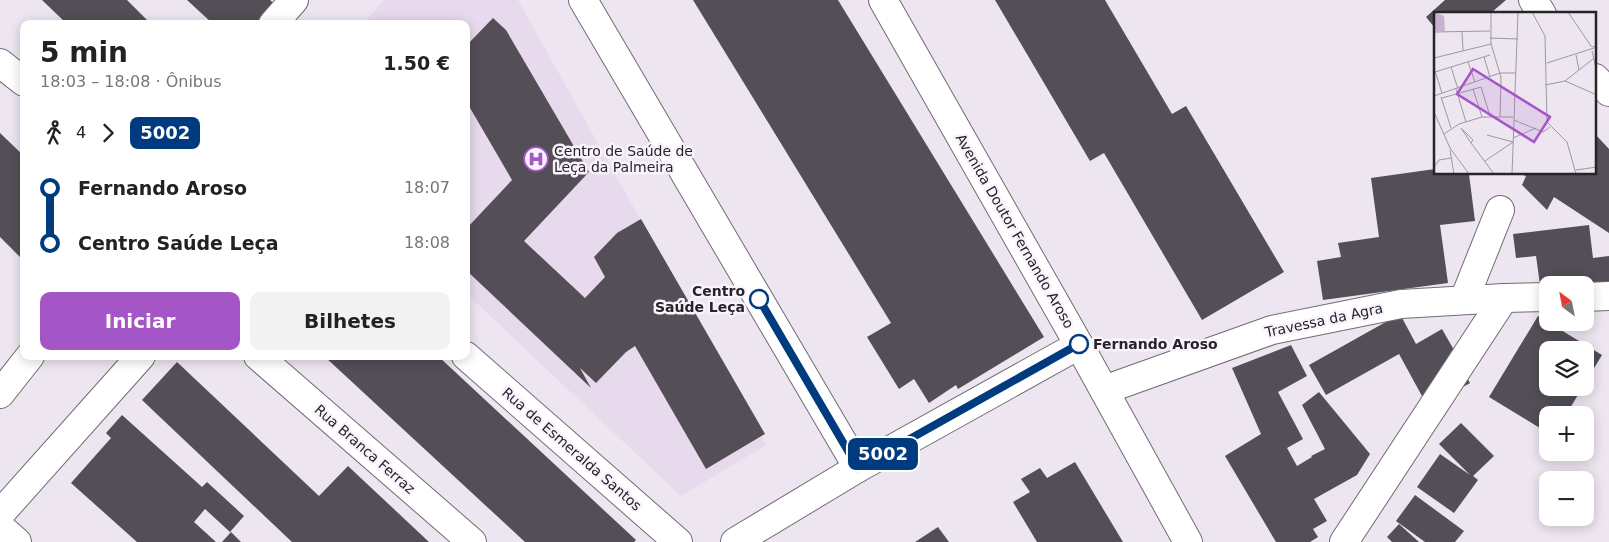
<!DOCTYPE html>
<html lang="pt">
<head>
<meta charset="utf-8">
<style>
  body { margin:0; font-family:"DejaVu Sans",sans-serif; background:#f2f2f2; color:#222; height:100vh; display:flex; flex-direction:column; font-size:19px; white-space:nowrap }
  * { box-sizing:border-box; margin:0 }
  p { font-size:16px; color:#767676 }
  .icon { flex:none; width:28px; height:28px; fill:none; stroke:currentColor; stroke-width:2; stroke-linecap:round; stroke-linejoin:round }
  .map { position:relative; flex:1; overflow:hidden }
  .side { position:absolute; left:20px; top:20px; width:450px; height:340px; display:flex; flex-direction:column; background:#fff; border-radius:10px; box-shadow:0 2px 12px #0003 }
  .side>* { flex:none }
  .badge { padding:0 10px; border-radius:8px; font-size:18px; line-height:32px }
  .needle { width:32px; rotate:328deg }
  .fabs { position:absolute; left:1539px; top:276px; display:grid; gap:10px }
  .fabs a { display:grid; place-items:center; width:55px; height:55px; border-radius:10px; background:#fff; box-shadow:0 2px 12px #0003; font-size:25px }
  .map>.badge { position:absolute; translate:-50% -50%; box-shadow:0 0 0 2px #fff }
  .legs { display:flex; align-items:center; gap:8px; height:55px; padding:0 20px; font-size:16px }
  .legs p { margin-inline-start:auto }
  .summary { display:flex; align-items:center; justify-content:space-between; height:85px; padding:0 20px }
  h1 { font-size:28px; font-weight:700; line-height:38px }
  .button { display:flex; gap:10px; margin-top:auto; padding:10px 20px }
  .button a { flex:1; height:58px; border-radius:10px; background:#a556c6; color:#fff; font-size:20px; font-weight:700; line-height:58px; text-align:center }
  .button a+a { background:#f2f2f2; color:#222 }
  ul { padding:0 20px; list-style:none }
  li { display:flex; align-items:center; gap:18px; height:55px; font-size:19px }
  li i { display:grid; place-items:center; width:8px; height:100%; margin:0 6px; background:currentColor }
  li i::after { content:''; width:12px; height:12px; margin:-6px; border:4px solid; border-radius:50%; background:#fff }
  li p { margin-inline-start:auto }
  li:first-child i { background:linear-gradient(#0000 50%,currentColor 0) }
  li:last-child i { background:linear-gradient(currentColor 50%,#0000 0) }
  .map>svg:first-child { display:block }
</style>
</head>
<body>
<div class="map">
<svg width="1609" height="542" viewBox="0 0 1609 542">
  <rect width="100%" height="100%" fill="#ede5f0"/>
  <polygon fill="#e6daec" points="384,0 518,0 766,445 681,496 466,293 466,24 363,24"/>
  <g fill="#544e57">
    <polygon points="42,0 127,0 151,24 67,24"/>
    <polygon points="187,0 270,0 277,6 260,24 213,24"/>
    <polygon points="693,0 838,0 1044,337 958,389 956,385 929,403 914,379 899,389 867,337 891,323"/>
    <polygon points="995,0 1105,0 1172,114 1186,106 1284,272 1202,320 1104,153 1090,161"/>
    <polygon points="1445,0 1506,0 1492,12 1494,14 1435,14 1435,28 1426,17"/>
    <polygon points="493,18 506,30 589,172 524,241 585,298 605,277 594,257 617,233 641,219 765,434 706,469 635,346 626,352 596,383 580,368 591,388 466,270 466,229 512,180 466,101 466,46"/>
    <polygon points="0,133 24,156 24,261 0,237"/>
    <polygon points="1595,134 1609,149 1609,233 1554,197 1547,210 1522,185 1526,176 1520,174 1595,174"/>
    <polygon points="1435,169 1435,174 1469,174 1475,221 1440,225 1448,283 1323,300 1317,261 1341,257 1338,243 1379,237 1371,178"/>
    <polygon points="1589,225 1593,258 1609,256 1609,284 1548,285 1541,292 1536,256 1516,258 1513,234"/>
    <polygon points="1400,314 1416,344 1442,329 1458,357 1456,358 1470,383 1428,407 1399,354 1326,395 1309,365"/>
    <polygon points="1538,316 1602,355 1585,383 1585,350 1548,350 1548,388 1582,388 1566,415 1548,415 1548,433 1489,397"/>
    <polygon points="1291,345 1307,376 1278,392 1303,439 1287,448 1297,466 1312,457 1311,456 1325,449 1302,405 1319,392 1370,454 1357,475 1314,499 1327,521 1313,529 1318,537 1310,542 1276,542 1225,456 1261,434 1232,368"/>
    <polygon points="324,356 438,356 636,540 634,542 525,542"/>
    <polygon points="177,362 319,496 348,466 429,542 292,542 142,400"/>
    <polygon points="122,415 202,487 207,482 244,516 230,532 205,509 194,522 216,542 137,542 71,483 111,438 106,433"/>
    <polygon points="1461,423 1494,456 1473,476 1478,480 1454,513 1417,487 1440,454 1470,475 1439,444"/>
    <polygon points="1075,462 1123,542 1037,542 1013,502 1030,492 1021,479 1040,468 1047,478"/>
    <polygon points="1415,495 1464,531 1455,542 1425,542 1396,521"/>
    <polygon points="1399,524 1419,542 1392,542 1387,537"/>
    <polygon points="938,527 949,542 915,542"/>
    <polygon points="231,532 241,542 222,542"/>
  </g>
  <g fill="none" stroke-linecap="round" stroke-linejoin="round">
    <g stroke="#726b75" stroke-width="30">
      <g id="street">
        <polyline points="583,0 858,468"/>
        <polyline points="1533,0 1542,14"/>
        <polyline points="273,24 294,0"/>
        <polyline points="0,63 24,82"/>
        <polyline points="1595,78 1609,92"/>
        <polyline points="1585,297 1609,296"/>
        <polyline points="1464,300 1500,210"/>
        <polyline points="258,356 472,542"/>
        <polyline points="466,356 678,542"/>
        <polyline points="1104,390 1272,330 1401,304 1504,298 1548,297"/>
        <polyline points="0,394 30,356"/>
        <polyline points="0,514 141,356"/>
        <polyline points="0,527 17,542"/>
        <polyline points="735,542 858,468 1079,345"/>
        <polyline points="1344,542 1504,298"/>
      </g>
    </g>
    <g stroke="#726b75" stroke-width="30">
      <polyline id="secondary" points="883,0 1079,345 1188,542"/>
    </g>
    <use href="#street" stroke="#fff" stroke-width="28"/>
    <use href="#secondary" stroke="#fff" stroke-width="28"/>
  </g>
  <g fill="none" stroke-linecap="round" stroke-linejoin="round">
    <g stroke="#fff" stroke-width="11">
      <polyline id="line-1" points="759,299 858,468 1079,344"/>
    </g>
    <use href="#line-1" stroke="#003b80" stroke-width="8"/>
  </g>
  <defs>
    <g id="hospital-ring" transform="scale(1.25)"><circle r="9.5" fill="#faf3fe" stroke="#a556c6" stroke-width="1.5"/><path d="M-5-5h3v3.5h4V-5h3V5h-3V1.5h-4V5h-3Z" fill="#a556c6"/></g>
  </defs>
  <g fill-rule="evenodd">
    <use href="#hospital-ring" x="536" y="159"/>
  </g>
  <g fill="#fff" stroke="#003b80" stroke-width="2.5">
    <circle cx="759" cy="299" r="9"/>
    <circle cx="1079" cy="344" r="9"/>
  </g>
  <g text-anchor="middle" stroke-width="5" stroke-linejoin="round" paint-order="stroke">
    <g font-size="14" fill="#272428" stroke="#faf3fe" text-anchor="start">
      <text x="554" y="156">Centro de Saúde de<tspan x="554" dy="16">Leça da Palmeira</tspan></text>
    </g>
    <g font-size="14" fill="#272428" stroke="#faf3fe">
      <text transform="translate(1015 231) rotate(60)" y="5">Avenida Doutor Fernando Aroso</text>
      <text transform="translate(1324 320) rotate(-12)" y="5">Travessa da Agra</text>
      <text transform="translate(365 449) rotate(41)" y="5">Rua Branca Ferraz</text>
      <text transform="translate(572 449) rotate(41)" y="5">Rua de Esmeralda Santos</text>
    </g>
    <g font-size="14" font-weight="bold" fill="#272428" stroke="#faf3fe" text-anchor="end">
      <text x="745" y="296">Centro<tspan x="745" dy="16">Saúde Leça</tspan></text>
      <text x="1093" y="349" text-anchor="start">Fernando Aroso</text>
    </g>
  </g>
  <g transform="translate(1434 12)">
    <rect width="162" height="162" fill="#ede5f0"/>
    <path d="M 0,0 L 10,4 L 11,19 L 0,19 Z" fill="#c7b3d1"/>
    <path fill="none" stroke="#9e98a0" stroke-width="1" d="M 57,0 L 57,32 L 67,65 L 66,105M 98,0 L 111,24 L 113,110 L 133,130 L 142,162M 134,0 L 157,34 L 163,36M 0,20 L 56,19M 28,20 L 29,39M 56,26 L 84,27M 158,39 L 162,56M 142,43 L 145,58M 50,45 L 56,65M 0,46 L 57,32M 34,50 L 41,70M 113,51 L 160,36M 17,55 L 24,77M 0,56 L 8,81M 1,60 L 56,43M 131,69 L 163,83M 111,73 L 131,69 L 159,47M 22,77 L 32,110M 39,77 L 48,105M 0,84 L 66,61 L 82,61M 7,85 L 17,116M 8,86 L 47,75 L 56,104M 0,100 L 16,136 L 35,162M 80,108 L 109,120 L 116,115M 10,122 L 25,112 L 48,105 L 79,105M 53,123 L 79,130M 79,126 L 102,116M 37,131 L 27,116 L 39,128 L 37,131 L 60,162M 16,138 L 20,162M 51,149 L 79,130M 0,155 L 5,148 L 17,146M 142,158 L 163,155M 78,162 L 84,0"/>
    <path fill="#a556c6" fill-opacity="0.15" stroke="#a556c6" stroke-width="2.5" d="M 39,57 L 116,105 L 100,130 L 23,82 Z"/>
    <rect width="162" height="162" fill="none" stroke="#272428" stroke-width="2.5"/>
  </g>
</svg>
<div class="fabs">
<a><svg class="needle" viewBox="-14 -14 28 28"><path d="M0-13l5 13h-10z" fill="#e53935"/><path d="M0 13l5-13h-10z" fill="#767676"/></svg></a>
<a><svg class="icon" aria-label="layers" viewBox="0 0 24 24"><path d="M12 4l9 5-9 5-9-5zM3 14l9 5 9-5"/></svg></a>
<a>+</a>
<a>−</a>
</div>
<b class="badge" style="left:883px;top:454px;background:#003b80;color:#fff">5002</b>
<section class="side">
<div class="summary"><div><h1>5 min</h1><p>18:03 – 18:08 · Ônibus</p></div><b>1.50 €</b></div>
<div class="legs"><svg class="icon" aria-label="walk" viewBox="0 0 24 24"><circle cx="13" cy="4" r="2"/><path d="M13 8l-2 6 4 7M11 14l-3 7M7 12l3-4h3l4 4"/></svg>4<svg class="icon" aria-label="forward" viewBox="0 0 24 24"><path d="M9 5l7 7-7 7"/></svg><b class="badge" style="background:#003b80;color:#fff">5002</b></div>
<ul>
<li><i style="color:#003b80"></i><b>Fernando Aroso</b><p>18:07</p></li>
<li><i style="color:#003b80"></i><b>Centro Saúde Leça</b><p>18:08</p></li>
</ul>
<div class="button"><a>Iniciar</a><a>Bilhetes</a></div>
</section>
</div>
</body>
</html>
